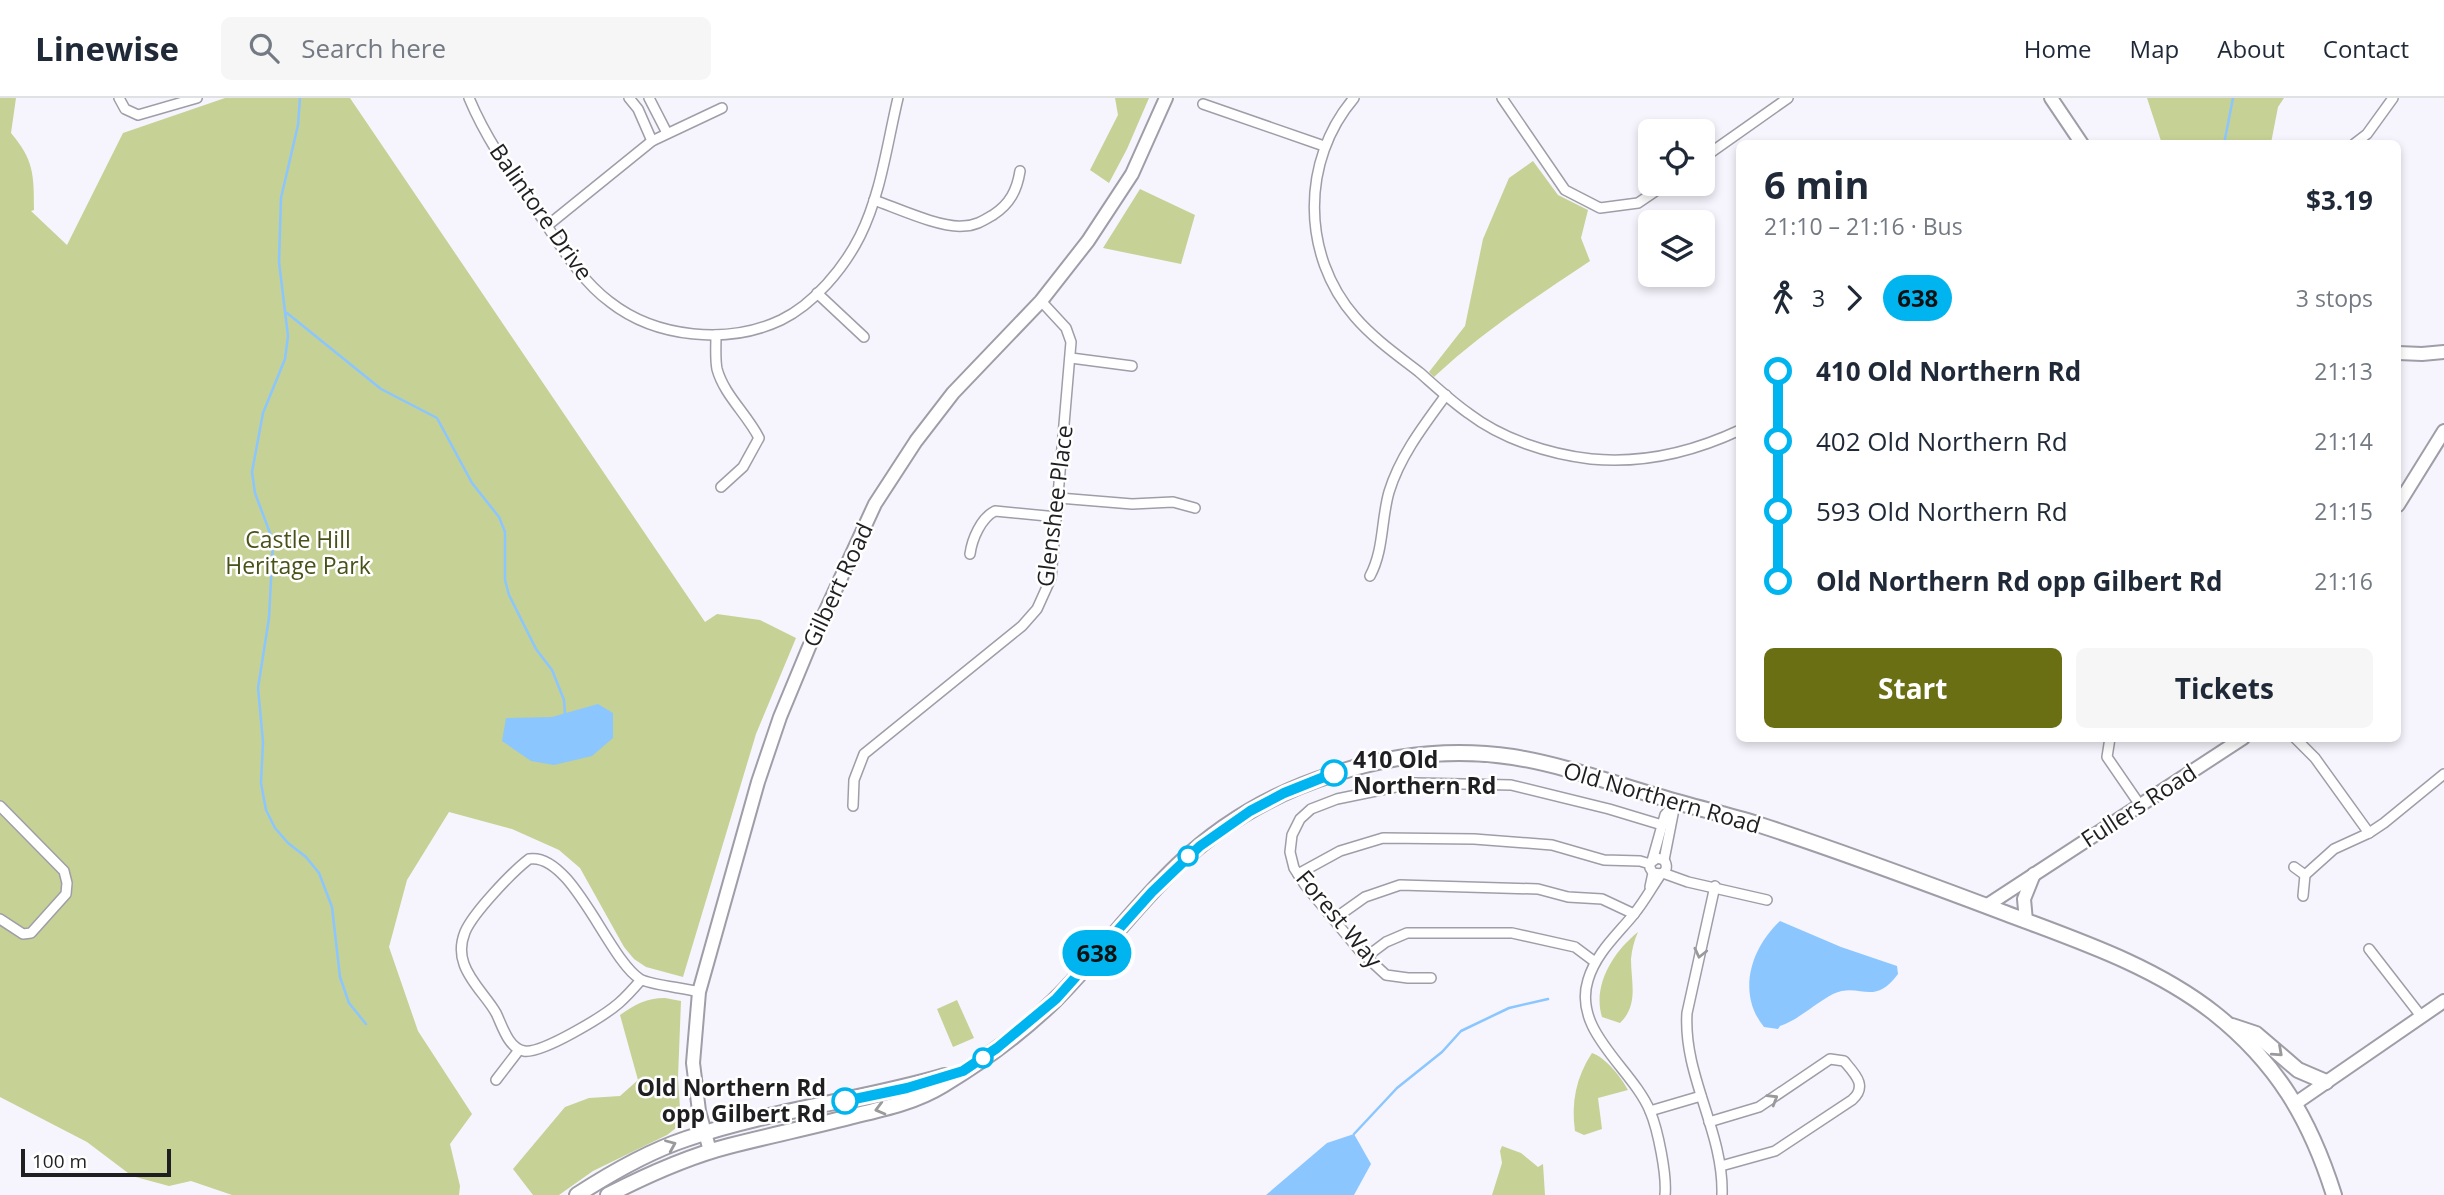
<!DOCTYPE html>
<html lang="en">
<head>
<meta charset="utf-8">
<style>
  body { margin:0; font-family:"Open Sans",sans-serif; background:#f6f6f7; color:#1f2937; height:100vh; display:flex; flex-direction:column; font-size:26px; white-space:nowrap }
  * { box-sizing:border-box; margin:0 }
  p { font-size:23px; color:#747a83 }
  .icon { flex:none; width:38px; height:38px; fill:none; stroke:currentColor; stroke-width:2; stroke-linecap:round; stroke-linejoin:round }
  .map { position:relative; flex:1; overflow:hidden }
  .panel { position:absolute; left:1736px; top:42px; width:665px; height:602px; display:flex; flex-direction:column; background:#fff; border-radius:10px; box-shadow:0 4px 10px #0003 }
  .panel>* { flex:none }
  .badge { padding:0 14px; border-radius:23px; font-size:24px; line-height:46px }
  .controls { position:absolute; left:1638px; top:21px; display:grid; gap:14px }
  .controls a { display:grid; place-items:center; width:77px; height:77px; border-radius:10px; background:#fff; box-shadow:0 4px 10px #0003; font-size:35px }
  .scale { position:absolute; left:21px; bottom:18px; width:150px; box-sizing:border-box; padding-left:7px; border:4px solid #1f1f22; border-top:0; font-size:19px; line-height:24px; white-space:nowrap; color:#1f1f22; -webkit-text-stroke:5px #fff; paint-order:stroke }
  .map>.badge { position:absolute; translate:-50% -50%; box-shadow:0 0 0 4px #fff }
  .legs { display:flex; align-items:center; gap:10px; height:77px; padding:0 28px; font-size:23px }
  .legs p { margin-inline-start:auto }
  .summary { display:flex; align-items:center; justify-content:space-between; height:119px; padding:0 28px }
  h1 { font-size:38px; font-weight:700; line-height:52px }
  .action { display:flex; gap:14px; margin-top:auto; padding:14px 28px }
  .action a { flex:1; height:80px; border-radius:10px; background:#6a6f14; color:#fff; font-size:28px; font-weight:700; line-height:80px; text-align:center }
  .action a+a { background:#f6f6f7; color:#1f2937 }
  ul { padding:0 28px; list-style:none }
  li { display:flex; align-items:center; gap:24px; height:70px; font-size:26px }
  li i { display:grid; place-items:center; width:10px; height:100%; margin:0 9px; background:currentColor }
  li i::after { content:''; width:18px; height:18px; margin:-9px; border:5px solid; border-radius:50%; background:#fff }
  li p { margin-inline-start:auto }
  li:first-child i { background:linear-gradient(#0000 50%,currentColor 0) }
  li:last-child i { background:linear-gradient(currentColor 50%,#0000 0) }
  header { display:flex; align-items:center; gap:42px; box-sizing:border-box; height:98px; padding:0 35px; background:#fff; border-bottom:2px solid #e0e1e3 }
  header strong { font-size:33px }
  nav { display:flex; gap:38px; margin-inline-start:auto; font-size:24px }
  .search { width:490px; height:63px; background:#f6f6f7; display:flex; align-items:center; gap:18px; box-sizing:border-box; padding:0 24px; border-radius:10px; color:#747a83; font-size:26px }
  .map>svg:first-child { display:block }
</style>
</head>
<body>
<header>
<strong>Linewise</strong>
<div class="search"><svg class="icon" aria-label="search" viewBox="0 0 24 24"><circle cx="10" cy="10" r="6"/><path d="M15 15l6 6"/></svg>Search here</div>
<nav><a>Home</a><a>Map</a><a>About</a><a>Contact</a></nav>
</header>
<div class="map">
<svg width="2444" height="1097" viewBox="0 0 2444 1097">
  <rect width="100%" height="100%" fill="#f6f5fd"/>
  <g fill="#c6d195">
    <path d="M 0,0 L 16,0 L 11,35 C 34,62 34,77 34,112 L 31,113 L 67,147 L 123,35 L 225,0 L 350,0 L 705,524 L 717,516 L 760,522 L 796,540 L 756,636 L 683,879 L 646,869 L 634,861 L 624,849 L 580,770 L 559,752 L 512,731 L 449,714 L 407,782 L 389,849 L 418,933 L 472,1016 L 450,1046 L 460,1088 L 459,1097 L 232,1097 L 191,1083 L 169,1088 L 132,1078 L 87,1044 L 0,999 Z"/>
    <polygon points="1115,0 1149,0 1127,51 1109,85 1090,72 1118,17"/>
    <polygon points="2147,0 2284,0 2278,9 2271,45 2162,46"/>
    <path d="M 1533,63 L 1558,97 L 1588,112 L 1581,140 L 1590,163 C 1535,200 1483,233 1434,279 L 1429,274 L 1465,228 L 1483,141 L 1509,80 Z"/>
    <polygon points="1140,91 1195,117 1181,166 1103,150"/>
    <path d="M 1638,834 C 1634,843 1632,851 1631,861 C 1631,884 1639,907 1620,925 L 1602,919 C 1592,887 1614,853 1638,834 Z"/>
    <path d="M 665,900 L 681,903 L 678,980 L 681,1026 L 667,1037 L 593,1073 L 559,1097 L 533,1097 L 513,1071 L 565,1009 L 589,1000 L 620,998 L 638,982 L 620,917 C 634,907 646,900 665,900 Z"/>
    <polygon points="957,902 974,940 953,949 937,911"/>
    <path d="M 1592,955 C 1605,959 1622,980 1628,992 L 1598,1000 L 1602,1031 L 1584,1037 L 1575,1033 C 1571,1005 1576,979 1592,955 Z"/>
    <polygon points="1502,1048 1521,1055 1538,1069 1543,1066 1545,1097 1492,1097 1502,1065 1500,1053"/>
  </g>
  <g fill="#8bc6ff">
    <polygon points="598,606 613,615 613,640 592,658 554,667 531,663 502,643 506,620 552,619"/>
    <path d="M 1780,823 L 1841,849 L 1897,868 L 1898,876 C 1873,910 1860,883 1833,896 C 1814,906 1800,921 1780,928 L 1778,931 L 1764,929 C 1737,896 1750,851 1780,823 Z"/>
    <polygon points="1354,1036 1371,1066 1354,1097 1266,1097 1327,1045"/>
  </g>
  <g fill="none" stroke-linecap="round" stroke-linejoin="round">
    <g stroke="#8bc6ff" stroke-width="2.5">
      <polyline points="300,0 298,27 281,100 279,164 288,238 285,261 263,315 252,374 255,395 273,443 269,520 258,590 263,644 261,685 266,712 275,730 288,745 306,759 319,775 332,809 340,879 349,905 366,926"/>
      <polyline points="2224,46 2233,0"/>
      <polyline points="287,215 381,291 437,320 472,385 499,419 505,434 505,482 509,497 536,551 552,572 564,602 565,616"/>
      <polyline points="1354,1036 1397,990 1442,954 1461,933 1509,910 1548,901"/>
    </g>
    <g stroke="#9f9ea8" stroke-width="12">
      <g id="street">
        <polyline points="119,0 125,11 138,17 197,0"/>
        <path d="M 469,0 C 486,41 512,77 537,113 C 559,145 579,181 610,204 C 656,240 728,247 781,222 C 814,206 844,170 860,138 C 881,96 887,46 898,0"/>
        <polyline points="629,0 638,11 652,43"/>
        <polyline points="649,0 667,35"/>
        <path d="M 1354,0 C 1301,62 1301,157 1355,219 C 1373,240 1397,257 1419,274 C 1435,288 1451,303 1468,315 C 1502,341 1548,356 1591,361 C 1643,366 1693,354 1740,332"/>
        <polyline points="1502,0 1565,92 1600,110 1638,105 1666,86"/>
        <polyline points="1203,6 1324,48"/>
        <polyline points="2354,46 2367,36 2393,0"/>
        <polyline points="1703,60 1788,0"/>
        <path d="M 874,102 C 897,110 940,130 963,128 C 975,128 983,123 993,117 C 1010,106 1017,92 1020,73"/>
        <polyline points="547,128 652,43 722,10"/>
        <polyline points="817,195 864,239"/>
        <path d="M 716,237 C 716,248 715,261 717,271 C 724,297 747,316 759,340 L 743,369 L 721,389"/>
        <polyline points="1071,260 1132,268"/>
        <polyline points="1059,400 1132,406 1173,404 1195,410"/>
        <path d="M 970,456 C 972,441 981,420 995,413 L 1057,419"/>
        <path d="M 1370,478 C 1384,452 1381,422 1389,394 C 1400,358 1424,327 1446,297"/>
        <polyline points="2110,640 2107,659 2140,707"/>
        <polyline points="2295,640 2315,660 2369,735"/>
        <polyline points="0,708 64,773 67,785 66,796 31,835 23,836 0,821"/>
        <polyline points="853,708 854,682 864,656 1022,528 1037,511 1051,480 1071,244 1066,230 1041,203"/>
        <polyline points="1664,762 1675,706"/>
        <polyline points="1652,763 1665,717 1676,704"/>
        <polyline points="2294,769 2305,777 2303,798"/>
        <polyline points="1663,775 1688,784 1767,802"/>
        <polyline points="1298,776 1340,753 1383,740 1474,741 1552,747 1604,762 1640,763 1650,766"/>
        <path d="M 1661,776 C 1652,789 1644,804 1634,816 C 1617,837 1596,855 1588,882 C 1572,933 1632,970 1650,1013 C 1658,1032 1667,1077 1665,1097"/>
        <polyline points="2305,777 2334,751 2369,735 2384,725 2444,676"/>
        <path d="M 1715,788 L 1687,915 C 1683,978 1724,1034 1722,1097"/>
        <path d="M 1650,789 L 1653,775 L 1650,770 L 1650,765 L 1657,760 L 1664,762 C 1668,768 1667,773 1661,776 L 1653,775"/>
        <polyline points="1334,821 1365,799 1400,787 1538,791 1568,799 1602,801 1634,816"/>
        <polyline points="2369,851 2421,918"/>
        <polyline points="1366,859 1386,844 1407,835 1512,835 1575,849 1595,864"/>
        <polyline points="1431,880 1408,880 1386,877 1359,852 1305,787 1294,770 1290,754 1292,737 1300,721 1311,711 1337,701 1415,685 1511,687 1609,711 1662,727"/>
        <path d="M 641,882 C 634,890 627,898 619,905 C 604,918 542,956 524,953 C 508,950 502,927 496,915 C 487,899 470,884 464,866 C 460,855 461,844 465,834 C 473,815 512,774 529,761 C 572,754 608,861 640,881 C 650,887 686,890 699,894"/>
        <polyline points="496,982 519,952"/>
        <polyline points="1650,1013 1701,998"/>
        <path d="M 1709,1024 L 1759,1009 L 1830,961 L 1844,963 C 1855,976 1868,988 1852,1002 L 1775,1053 L 1721,1068"/>
      </g>
    </g>
    <g stroke="#9f9ea8" stroke-width="16">
      <g id="secondary">
        <polyline points="2051,0 2082,46"/>
        <polyline points="2398,255 2422,256 2444,254"/>
        <polyline points="2398,407 2444,333"/>
        <polyline points="1986,808 2243,640"/>
        <polyline points="2026,823 2024,801 2034,776"/>
        <polyline points="2296,1005 2444,903"/>
        <polyline points="710,1053 699,1013 693,965 699,894 758,684 780,619 809,549 875,406 916,343 953,295 1041,203 1088,143 1132,76 1166,0"/>
      </g>
    </g>
    <g stroke="#9f9ea8" stroke-width="18">
      <g id="primary">
        <polyline points="2232,928 2256,936 2298,972 2326,984"/>
        <path d="M 577,1097 C 611,1075 647,1054 686,1041 C 770,1012 860,1003 945,978"/>
        <path d="M 608,1097 C 647,1077 686,1059 729,1048 C 772,1037 815,1028 857,1017 C 887,1010 917,1003 943,987 C 983,963 1022,934 1055,902 C 1098,859 1134,809 1178,767 C 1222,725 1276,694 1334,676 C 1391,657 1453,650 1513,659 C 1563,667 1612,685 1660,699 C 1692,709 1725,716 1757,726 C 1840,753 1923,784 2005,815 C 2076,842 2153,867 2214,915 C 2277,965 2310,1021 2334,1097"/>
      </g>
    </g>
    <use href="#street" stroke="#fff" stroke-width="9"/>
    <use href="#secondary" stroke="#fff" stroke-width="12"/>
    <use href="#primary" stroke="#fff" stroke-width="14"/>
  </g>
  <defs><path id="oneway-chevron" d="M-2-3.5L2.5 0L-2 3.5" fill="none" stroke-width="1.6" stroke-linecap="round" stroke-linejoin="round" transform="scale(1.75)"/></defs>
  <g stroke="#9a9a9c">
    <use href="#oneway-chevron" transform="translate(1700 855) rotate(103)"/>
    <use href="#oneway-chevron" transform="translate(2278 954) rotate(42)"/>
    <use href="#oneway-chevron" transform="translate(1773 1001) rotate(-31)"/>
    <use href="#oneway-chevron" transform="translate(880 1011) rotate(165)"/>
    <use href="#oneway-chevron" transform="translate(671 1047) rotate(-23)"/>
  </g>
  <g fill="none" stroke-linecap="round" stroke-linejoin="round">
    <g stroke="#fff" stroke-width="16">
      <polyline id="line-1" points="845,1003 907,990 963,973 997,950 1056,901 1152,794 1200,748 1250,713 1284,695 1334,675"/>
    </g>
    <use href="#line-1" stroke="#00b5ef" stroke-width="10"/>
  </g>
  <g fill="#fff" stroke="#00b5ef" stroke-width="3.5">
    <circle cx="1334" cy="675" r="12"/>
    <circle cx="1188" cy="758" r="9"/>
    <circle cx="983" cy="960" r="9"/>
    <circle cx="845" cy="1003" r="12"/>
  </g>
  <g text-anchor="middle" stroke-width="5" stroke-linejoin="round" paint-order="stroke">
    <g font-size="23" fill="#1f1f22" stroke="#fff">
      <text transform="translate(541 114) rotate(55)" y="8">Balintore Drive</text>
      <text transform="translate(1055 408) rotate(-83)" y="8">Glenshee Place</text>
      <text transform="translate(838 487) rotate(-65)" y="8">Gilbert Road</text>
      <text transform="translate(1662 700) rotate(16)" y="8">Old Northern Road</text>
      <text transform="translate(2139 708) rotate(-33)" y="8">Fullers Road</text>
      <text transform="translate(1339 821) rotate(50)" y="8">Forest Way</text>
    </g>
    <g font-size="23" fill="#495119" stroke="#fff">
      <text x="298" y="450">Castle Hill<tspan x="298" dy="26">Heritage Park</tspan></text>
    </g>
    <g font-size="23" font-weight="bold" fill="#1f1f22" stroke="#fff" text-anchor="start">
      <text x="1353" y="670">410 Old<tspan x="1353" dy="26">Northern Rd</tspan></text>
      <text x="826" y="998" text-anchor="end">Old Northern Rd<tspan x="826" dy="26">opp Gilbert Rd</tspan></text>
    </g>
  </g>
</svg>
<div class="controls">
<a><svg class="icon" aria-label="locate" viewBox="0 0 24 24"><circle cx="12" cy="12" r="6"/><path d="M12 2v4M12 18v4M2 12h4M18 12h4"/></svg></a>
<a><svg class="icon" aria-label="layers" viewBox="0 0 24 24"><path d="M12 4l9 5-9 5-9-5zM3 14l9 5 9-5"/></svg></a>
</div>
<div class="scale">100 m</div>
<b class="badge" style="left:1097px;top:855px;background:#00b5ef;color:#111">638</b>
<section class="panel">
<div class="summary"><div><h1>6 min</h1><p>21:10 – 21:16 · Bus</p></div><b>$3.19</b></div>
<div class="legs"><svg class="icon" aria-label="walk" viewBox="0 0 24 24"><circle cx="13" cy="4" r="2"/><path d="M13 8l-2 6 4 7M11 14l-3 7M7 12l3-4h3l4 4"/></svg>3<svg class="icon" aria-label="forward" viewBox="0 0 24 24"><path d="M9 5l7 7-7 7"/></svg><b class="badge" style="background:#00b5ef;color:#111">638</b><p>3 stops</p></div>
<ul>
<li><i style="color:#00b5ef"></i><b>410 Old Northern Rd</b><p>21:13</p></li>
<li><i style="color:#00b5ef"></i><span>402 Old Northern Rd</span><p>21:14</p></li>
<li><i style="color:#00b5ef"></i><span>593 Old Northern Rd</span><p>21:15</p></li>
<li><i style="color:#00b5ef"></i><b>Old Northern Rd opp Gilbert Rd</b><p>21:16</p></li>
</ul>
<div class="action"><a>Start</a><a>Tickets</a></div>
</section>
</div>
</body>
</html>
